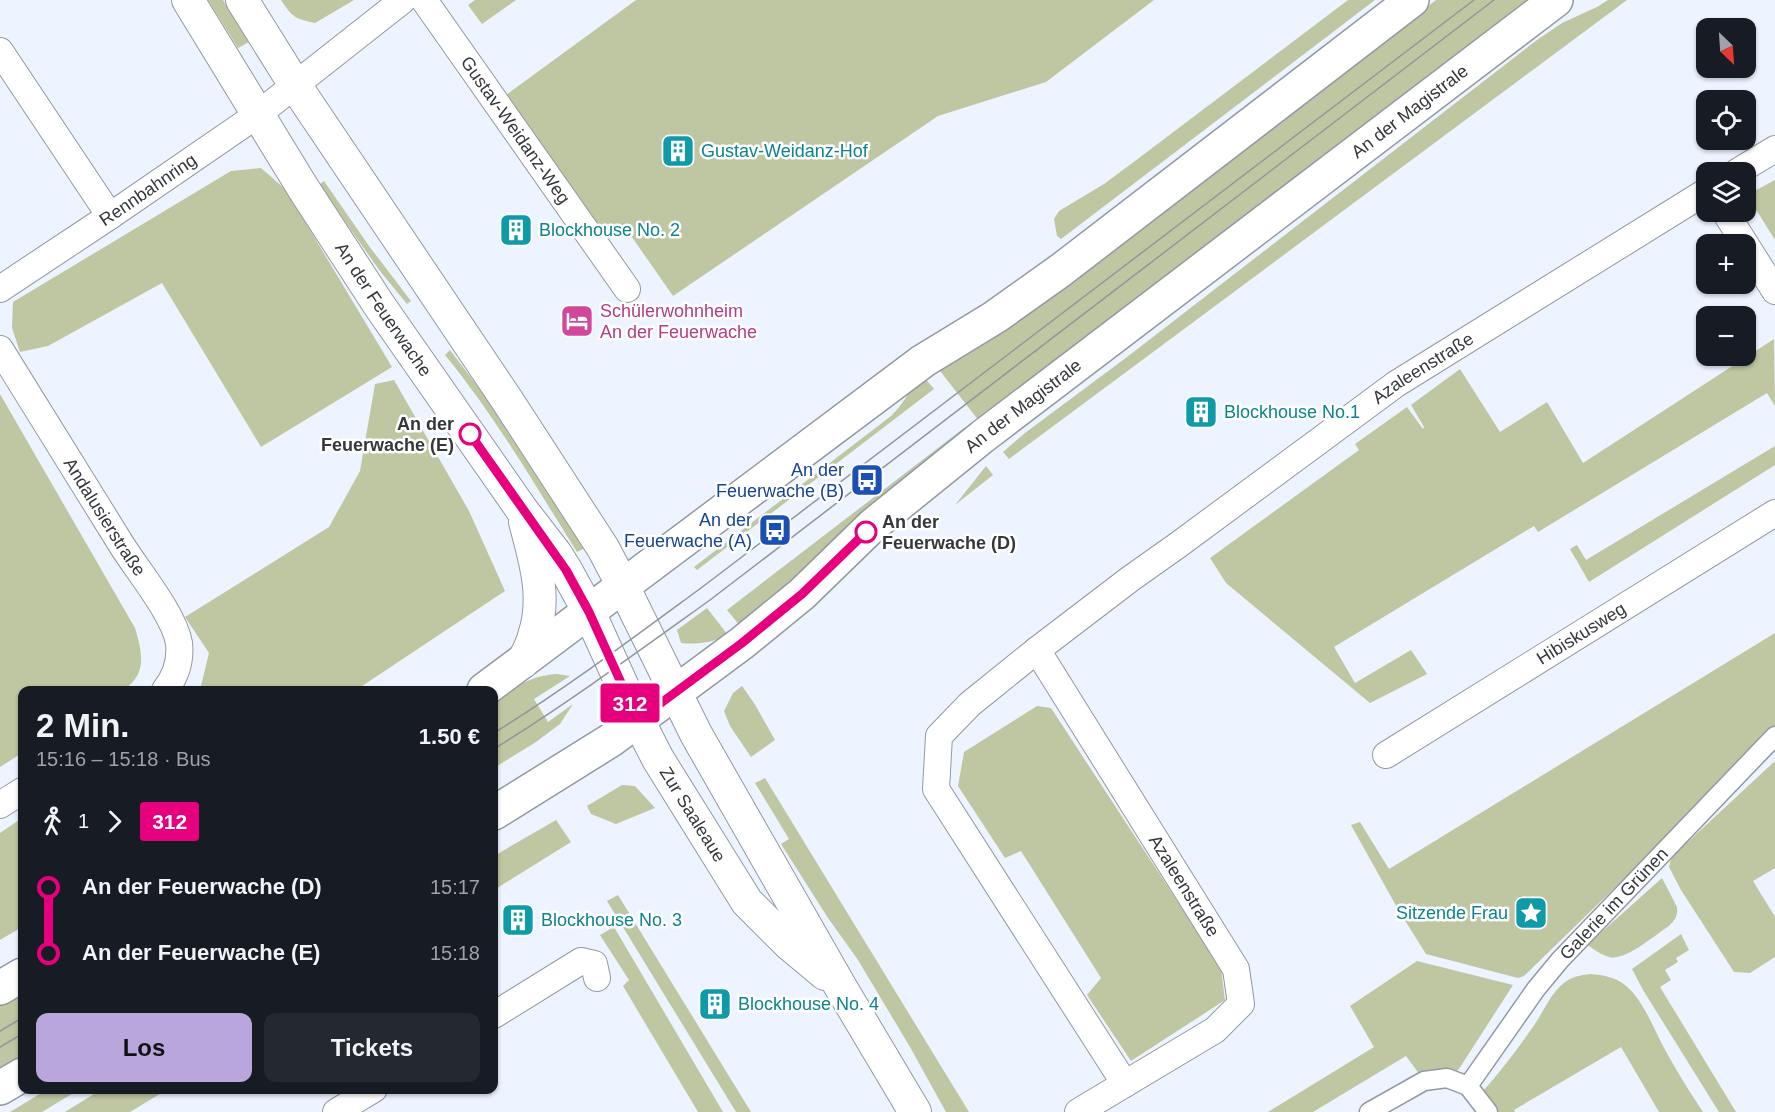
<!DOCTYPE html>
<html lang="de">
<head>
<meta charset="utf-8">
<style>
  body { margin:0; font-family:Helvetica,sans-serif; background:#242831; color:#f1f3f6; height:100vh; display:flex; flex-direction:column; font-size:22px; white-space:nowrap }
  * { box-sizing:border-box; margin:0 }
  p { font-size:20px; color:#9ea1a6 }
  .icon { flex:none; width:33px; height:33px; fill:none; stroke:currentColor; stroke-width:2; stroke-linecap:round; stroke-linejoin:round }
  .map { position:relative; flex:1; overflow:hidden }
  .panel { position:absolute; left:18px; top:686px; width:480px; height:408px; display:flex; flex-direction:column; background:#171b24; border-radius:12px; box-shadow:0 2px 4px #0004 }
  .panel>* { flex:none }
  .badge { padding:0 12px; border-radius:4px; font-size:21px; line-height:39px }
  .needle { width:39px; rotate:155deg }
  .controls { position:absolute; left:1696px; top:18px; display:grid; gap:12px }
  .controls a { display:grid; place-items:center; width:60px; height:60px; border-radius:12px; background:#171b24; box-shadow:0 2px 4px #0004; font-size:30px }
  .map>.badge { position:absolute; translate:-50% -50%; box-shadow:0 0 0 3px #fff }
  .legs { display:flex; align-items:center; gap:9px; height:66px; padding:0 18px; font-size:20px }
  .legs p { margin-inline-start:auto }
  .headline { display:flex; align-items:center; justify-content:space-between; height:102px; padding:0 18px }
  h1 { font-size:33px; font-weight:700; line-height:45px }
  .primary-button { display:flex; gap:12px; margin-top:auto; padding:12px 18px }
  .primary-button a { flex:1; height:69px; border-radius:12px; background:#b8a6dd; color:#111; font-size:24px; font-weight:700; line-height:69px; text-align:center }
  .primary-button a+a { background:#242831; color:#f1f3f6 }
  ul { padding:0 18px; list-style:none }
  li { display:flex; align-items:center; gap:21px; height:66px; font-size:22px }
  li i { display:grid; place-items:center; width:9px; height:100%; margin:0 8px; background:currentColor }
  li i::after { content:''; width:15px; height:15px; margin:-8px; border:4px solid; border-radius:50%; background:#171b24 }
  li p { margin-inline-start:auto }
  li:first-child i { background:linear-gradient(#0000 50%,currentColor 0) }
  li:last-child i { background:linear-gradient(currentColor 50%,#0000 0) }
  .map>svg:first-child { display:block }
</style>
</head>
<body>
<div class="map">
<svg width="1775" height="1112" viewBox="0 0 1775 1112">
  <rect width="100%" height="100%" fill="#edf4ff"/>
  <g fill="#bfc6a2">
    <polygon points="208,0 223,0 249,42 238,48"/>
    <path d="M 281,0 L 354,0 L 315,23 C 295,19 292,17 281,0 Z"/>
    <polygon points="475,0 516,0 482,24 468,5"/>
    <polygon points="636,0 1154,0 1046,82 938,116 673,296 627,230 598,235 502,98"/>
    <polygon points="1348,0 1375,0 1065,236 1061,239 1057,236 1054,219 1059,211 1104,184 1135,161"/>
    <polygon points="1436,0 1534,0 979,421 937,367 1016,321"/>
    <polygon points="1608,0 1627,0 1009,459 1003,452 1025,433 1131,354 1537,40 1562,23 1597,7"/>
    <polygon points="261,168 286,190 392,367 261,447 162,283 48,346 20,352 12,328 13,302 231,171"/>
    <polygon points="1775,180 1775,240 1747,195"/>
    <polygon points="324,181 369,246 411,301 407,304 380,271 319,185"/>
    <polygon points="1774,339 1775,406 1767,393 1538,532 1534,526 1334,647 1355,683 1411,650 1427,674 1370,703 1226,583 1210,558 1359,450 1355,444 1407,407 1423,429 1424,427 1411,405 1460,369 1500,432 1547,402 1583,463"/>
    <path d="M 450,350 L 497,412 L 585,548 L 577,552 C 535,485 495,416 445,355 Z"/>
    <path d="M 923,376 L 934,389 L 697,570 L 694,567 L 891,416 C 904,404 910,388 923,376 Z"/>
    <polygon points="394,380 469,511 505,591 356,690 200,690 209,653 185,617 329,527 360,471 375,384"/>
    <path d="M 0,394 L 135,628 C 142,652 148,674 123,690 L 22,690 L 22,753 L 0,767 Z"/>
    <polygon points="964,428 967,432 741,627 727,610"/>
    <polygon points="1775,446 1775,465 1589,582 1570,549 1577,545 1586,560"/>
    <polygon points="986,466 993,475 955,505"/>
    <path d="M 707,608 L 728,635 C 713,642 698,645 681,643 L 677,630 Z"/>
    <polygon points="1775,633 1775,732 1524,976 1518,978 1426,954 1399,911 1351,825 1360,822 1389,869"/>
    <path d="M 557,674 L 570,676 L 534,699 L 548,722 L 573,704 L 560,724 L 536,742 L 494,768 L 494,702 C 516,687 529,676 557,674 Z"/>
    <polygon points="742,686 754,703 775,740 751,757 730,726 724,711 733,693"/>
    <polygon points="1037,706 1051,708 1221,968 1225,1000 1131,1061 1087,995 1101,978 1021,851 1005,858 958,786 964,752"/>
    <polygon points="1775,761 1775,868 1753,881 1775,917 1775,957 1750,973 1734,972 1681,890 1669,867 1671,859 1677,852"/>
    <polygon points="765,778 969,1112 946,1112 910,1047 858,960 828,918 781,844 789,839 755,783"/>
    <polygon points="622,785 635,786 655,808 616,824 591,814 587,806"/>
    <polygon points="22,818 22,927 0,940 0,833"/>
    <polygon points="556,820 571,842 494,890 494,856"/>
    <path d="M 1662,878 L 1677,907 C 1678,916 1675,920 1669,926 C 1655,935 1624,962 1609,957 C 1601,955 1594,949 1587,945 Z"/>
    <polygon points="618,895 751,1112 736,1112 607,901"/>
    <polygon points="614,927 723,1112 698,1112 623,986 629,980 600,935"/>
    <polygon points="1681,934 1689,950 1676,958 1678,962 1665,970 1671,980 1660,987 1736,1112 1719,1112 1643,990 1632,969"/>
    <polygon points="1417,961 1513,985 1459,1069 1453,1074 1428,1086 1406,1056 1313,1112 1268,1112 1374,1047 1350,1006"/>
    <path d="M 1590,974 C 1603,975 1615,977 1625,985 C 1642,998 1654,1029 1664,1048 C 1676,1070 1689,1091 1703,1112 L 1659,1112 L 1621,1047 L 1514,1110 L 1515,1112 L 1486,1112 L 1477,1098 C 1498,1075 1517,1050 1535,1024 C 1545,1009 1552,990 1568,980 C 1575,976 1583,975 1590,974 Z"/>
    <polygon points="22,992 22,1061 0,1074 0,1005"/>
    <polygon points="48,1089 80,1089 42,1112 10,1112"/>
    <polygon points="102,1089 168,1089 130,1112 65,1112"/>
  </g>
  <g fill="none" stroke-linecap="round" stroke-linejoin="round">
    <g stroke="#9399a3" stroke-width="21">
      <g id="pedestrian">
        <path id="s1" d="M 1468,1086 L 1536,989 L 1560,960 L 1775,736"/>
        <polyline points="1369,1112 1424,1081 1447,1078 1468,1086 1488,1112"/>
      </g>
    </g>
    <g stroke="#9399a3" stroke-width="28">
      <g id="minor">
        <path id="s2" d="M 424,0 L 627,289"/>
        <polyline points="0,51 110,216"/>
        <polyline points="1737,172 1775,149"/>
        <polyline points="1725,212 1775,291"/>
        <path id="s3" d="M 0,289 L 110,216 L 257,115 L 403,0"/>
        <path id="s4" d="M 0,349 C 40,414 80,479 121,544 C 137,570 174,614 179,643 C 181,661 176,676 165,690"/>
        <path id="s5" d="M 1037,650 L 1236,969 L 1241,1004 L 1215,1030 L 1078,1112"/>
        <path id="s6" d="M 1386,755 L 1775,513"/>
        <polyline points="0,805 22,791"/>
        <polyline points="494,1015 581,961 594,964 597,978"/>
        <path id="s7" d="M 1125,1084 L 936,789 L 939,736 L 970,704 L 1037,650 L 1130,579 L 1178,545 L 1396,384 L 1707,191"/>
        <polyline points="336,1112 374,1089"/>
      </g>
    </g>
    <g stroke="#9399a3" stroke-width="34">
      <g id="tertiary">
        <path id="s8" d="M 188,0 L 303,188 L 379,305 L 522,510 L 556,554 L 566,570 L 589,612 L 638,720 L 658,759 L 747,902 L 789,944 L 825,974"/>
        <polyline points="242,0 295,85 507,400 603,548 623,586 696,734 840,986 915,1112"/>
        <path d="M 523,662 C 527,653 532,645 534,636 C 547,597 535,560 525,522"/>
      </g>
    </g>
    <g stroke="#9399a3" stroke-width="36">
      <g id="secondary">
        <polyline points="484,690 923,361 995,317 1061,270 1412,0"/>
        <path id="s9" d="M 494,813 L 611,740 L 742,643 L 802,594 L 873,525 L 982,437 L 1556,0"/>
        <polyline points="0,988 22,975"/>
        <polyline points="0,1088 22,1075"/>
      </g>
    </g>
    <use href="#pedestrian" stroke="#fff" stroke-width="18"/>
    <use href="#minor" stroke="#fff" stroke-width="26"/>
    <use href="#tertiary" stroke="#fff" stroke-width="32"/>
    <use href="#secondary" stroke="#fff" stroke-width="33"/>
    <g stroke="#91969d" stroke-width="1.5">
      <path d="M 494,733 C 565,689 633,638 701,588 L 1474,0"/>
      <path d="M 494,749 C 568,703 639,651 710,600 L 1494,0"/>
      <polyline points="0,1031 22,1018"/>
      <polyline points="0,1047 22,1034"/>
    </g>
  </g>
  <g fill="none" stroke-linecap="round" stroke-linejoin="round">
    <g stroke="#fff" stroke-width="14">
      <polyline id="line-1" points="470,434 566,570 589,612 638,720 742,643 802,594 866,532"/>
    </g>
    <use href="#line-1" stroke="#e6007e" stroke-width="9"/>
  </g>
  <defs>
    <g id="building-square" transform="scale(1.725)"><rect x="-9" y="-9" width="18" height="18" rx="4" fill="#0f9aa8" stroke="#fff"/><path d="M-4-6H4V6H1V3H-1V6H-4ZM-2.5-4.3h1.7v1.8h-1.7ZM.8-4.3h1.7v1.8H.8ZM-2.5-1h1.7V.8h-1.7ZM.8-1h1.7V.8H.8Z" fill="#fff"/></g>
    <g id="hotel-square" transform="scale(1.725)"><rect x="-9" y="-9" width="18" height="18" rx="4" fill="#d1479c" stroke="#fff"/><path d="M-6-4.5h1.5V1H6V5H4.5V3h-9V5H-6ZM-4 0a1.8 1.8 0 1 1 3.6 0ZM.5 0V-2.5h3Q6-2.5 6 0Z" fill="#fff"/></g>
    <g id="bus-square" transform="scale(1.725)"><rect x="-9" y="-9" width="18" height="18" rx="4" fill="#1a4fb4" stroke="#fff"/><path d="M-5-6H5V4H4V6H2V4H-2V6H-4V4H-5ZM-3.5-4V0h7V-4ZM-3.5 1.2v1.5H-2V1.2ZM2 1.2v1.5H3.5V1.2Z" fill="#fff"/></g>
    <g id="sight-square" transform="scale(1.725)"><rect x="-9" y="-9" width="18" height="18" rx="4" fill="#0f9aa8" stroke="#fff"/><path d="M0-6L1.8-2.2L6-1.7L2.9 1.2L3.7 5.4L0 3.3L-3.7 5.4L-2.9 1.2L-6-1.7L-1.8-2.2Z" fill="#fff"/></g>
  </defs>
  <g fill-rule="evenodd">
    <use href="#building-square" x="678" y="151"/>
    <use href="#building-square" x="516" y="230"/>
    <use href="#hotel-square" x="577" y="321"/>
    <use href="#building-square" x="1201" y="412"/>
    <use href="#bus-square" x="867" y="480"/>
    <use href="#bus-square" x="775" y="530"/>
    <use href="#sight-square" x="1531" y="913"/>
    <use href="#building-square" x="518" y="920"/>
    <use href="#building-square" x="715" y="1004"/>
  </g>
  <g fill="#fff" stroke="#e6007e" stroke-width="3">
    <circle cx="470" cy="434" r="10"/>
    <circle cx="866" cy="532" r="10"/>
  </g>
  <g text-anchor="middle" stroke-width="5" stroke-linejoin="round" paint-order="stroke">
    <g font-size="18" fill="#34373b" stroke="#fff">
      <text dy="6" stroke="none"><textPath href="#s9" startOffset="1155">An der Magistrale</textPath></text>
      <text dy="6" stroke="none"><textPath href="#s2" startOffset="159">Gustav-Weidanz-Weg</textPath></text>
      <text dy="6" stroke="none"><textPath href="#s3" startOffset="178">Rennbahnring</textPath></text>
      <text dy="6" stroke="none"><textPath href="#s8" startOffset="366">An der Feuerwache</textPath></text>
      <text dy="6" stroke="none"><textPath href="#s7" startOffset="1012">Azaleenstraße</textPath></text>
      <text dy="6" stroke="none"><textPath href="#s9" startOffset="669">An der Magistrale</textPath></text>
      <text dy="6" stroke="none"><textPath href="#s4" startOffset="198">Andalusierstraße</textPath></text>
      <text dy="6" stroke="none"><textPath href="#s6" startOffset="230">Hibiskusweg</textPath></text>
      <text dy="6" stroke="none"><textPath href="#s8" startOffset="960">Zur Saaleaue</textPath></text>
      <text dy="6" stroke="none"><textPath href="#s5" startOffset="278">Azaleenstraße</textPath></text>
      <text dy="6" stroke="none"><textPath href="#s1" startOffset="234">Galerie im Grünen</textPath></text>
    </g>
    <g font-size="18" fill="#0d838f" stroke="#fff" text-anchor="start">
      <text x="701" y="157">Gustav-Weidanz-Hof</text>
      <text x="539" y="236">Blockhouse No. 2</text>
      <text x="1224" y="418">Blockhouse No.1</text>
      <text x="1508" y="919" text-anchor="end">Sitzende Frau</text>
      <text x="541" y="926">Blockhouse No. 3</text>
      <text x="738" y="1010">Blockhouse No. 4</text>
    </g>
    <g font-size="18" fill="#b23c85" stroke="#fff" text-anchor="start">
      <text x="600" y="317">Schülerwohnheim<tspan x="600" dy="21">An der Feuerwache</tspan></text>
    </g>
    <g font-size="18" font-weight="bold" fill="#34373b" stroke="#fff" text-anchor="end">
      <text x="454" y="430">An der<tspan x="454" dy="21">Feuerwache (E)</tspan></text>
      <text x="882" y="528" text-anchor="start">An der<tspan x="882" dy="21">Feuerwache (D)</tspan></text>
    </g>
    <g font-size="18" fill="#164399" stroke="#fff" text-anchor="end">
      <text x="844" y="476">An der<tspan x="844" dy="21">Feuerwache (B)</tspan></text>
      <text x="752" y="526">An der<tspan x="752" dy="21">Feuerwache (A)</tspan></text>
    </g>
  </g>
</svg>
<div class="controls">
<a><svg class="needle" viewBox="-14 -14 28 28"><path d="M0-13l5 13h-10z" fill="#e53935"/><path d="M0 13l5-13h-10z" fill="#9ea1a6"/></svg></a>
<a><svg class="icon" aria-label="locate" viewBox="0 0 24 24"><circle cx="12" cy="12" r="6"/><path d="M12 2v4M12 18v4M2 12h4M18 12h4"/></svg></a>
<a><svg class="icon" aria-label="layers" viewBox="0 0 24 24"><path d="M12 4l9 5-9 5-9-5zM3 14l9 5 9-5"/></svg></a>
<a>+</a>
<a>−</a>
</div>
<b class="badge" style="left:630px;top:703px;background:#e6007e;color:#fff">312</b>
<section class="panel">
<div class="headline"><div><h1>2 Min.</h1><p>15:16 – 15:18 · Bus</p></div><b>1.50 €</b></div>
<div class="legs"><svg class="icon" aria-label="walk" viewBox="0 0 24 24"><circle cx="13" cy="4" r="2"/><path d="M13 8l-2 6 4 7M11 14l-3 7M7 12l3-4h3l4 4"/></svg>1<svg class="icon" aria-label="forward" viewBox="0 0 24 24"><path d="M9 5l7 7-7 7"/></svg><b class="badge" style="background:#e6007e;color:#fff">312</b></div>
<ul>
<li><i style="color:#e6007e"></i><b>An der Feuerwache (D)</b><p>15:17</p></li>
<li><i style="color:#e6007e"></i><b>An der Feuerwache (E)</b><p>15:18</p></li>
</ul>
<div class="primary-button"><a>Los</a><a>Tickets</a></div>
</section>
</div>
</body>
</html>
